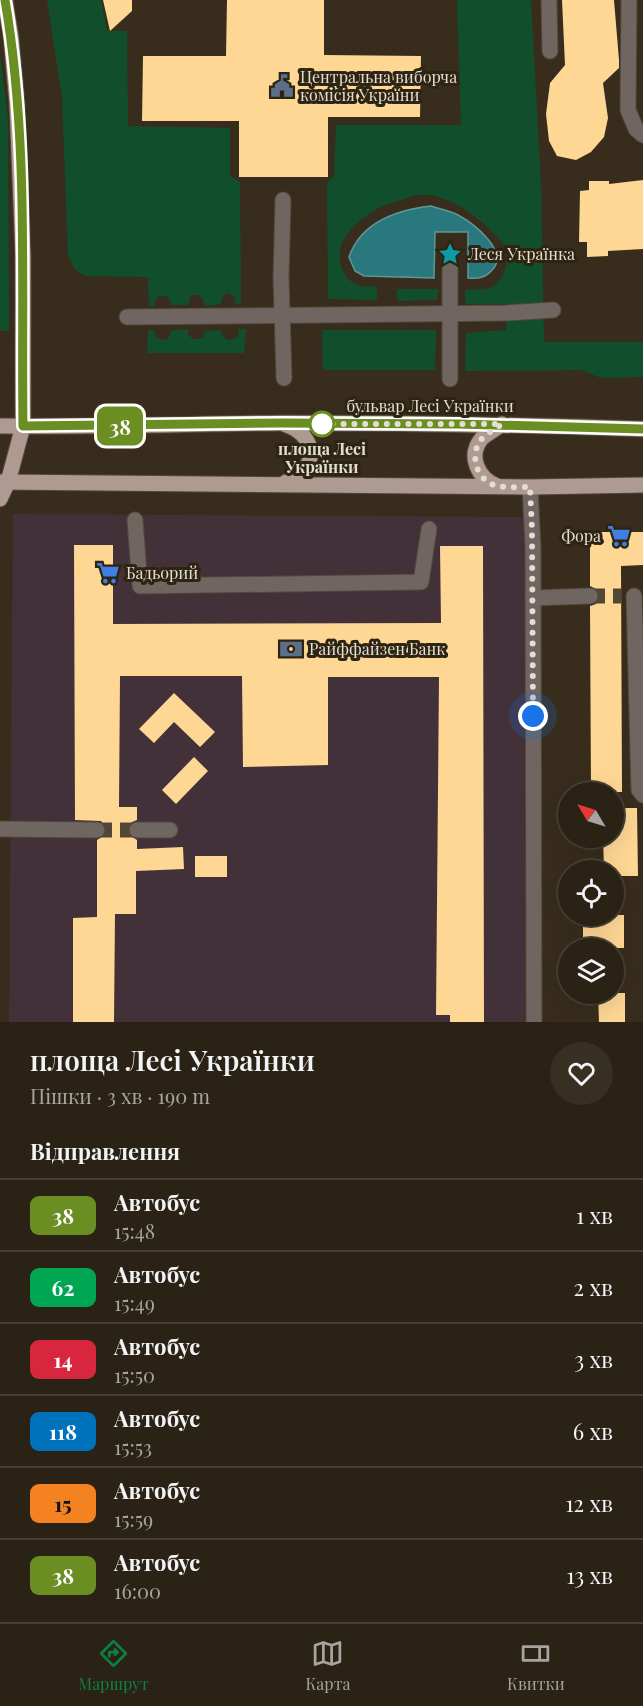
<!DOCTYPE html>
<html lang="uk">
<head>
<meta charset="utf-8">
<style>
  body { margin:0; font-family:"Playfair Display",serif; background:#362f22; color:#f1f3f6; height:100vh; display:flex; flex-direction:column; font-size:22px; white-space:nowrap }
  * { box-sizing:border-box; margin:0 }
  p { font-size:20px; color:#a5a4a0 }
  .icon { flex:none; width:33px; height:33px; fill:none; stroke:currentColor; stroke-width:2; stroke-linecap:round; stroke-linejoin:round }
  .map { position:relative; height:1022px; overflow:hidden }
  .panel { display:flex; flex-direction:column; background:#2a2215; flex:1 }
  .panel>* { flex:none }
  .badge { padding:0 12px; border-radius:9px; font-size:21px; line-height:39px }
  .needle { width:39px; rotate:308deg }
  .tools { position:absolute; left:558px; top:782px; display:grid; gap:12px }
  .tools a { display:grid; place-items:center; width:66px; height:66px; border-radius:50%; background:#2a2215; box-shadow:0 6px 24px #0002,0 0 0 2px #463f34; font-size:30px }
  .you { position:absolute; width:30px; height:30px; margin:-15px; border:4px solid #fff; border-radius:50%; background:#1a73e8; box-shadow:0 0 0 9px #1a73e833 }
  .map>.badge { position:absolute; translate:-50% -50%; box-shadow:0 0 0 3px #fff }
  h2 { padding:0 30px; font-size:22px; line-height:54px }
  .round { display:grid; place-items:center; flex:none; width:63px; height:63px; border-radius:32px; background:#362f22 }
  .summary { display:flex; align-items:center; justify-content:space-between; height:102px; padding:0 30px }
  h1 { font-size:28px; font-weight:600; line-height:45px }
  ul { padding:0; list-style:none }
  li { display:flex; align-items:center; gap:18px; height:72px; padding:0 30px; border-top:2px solid #463f34 }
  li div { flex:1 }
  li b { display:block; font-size:22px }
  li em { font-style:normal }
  li .badge { min-width:66px; font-weight:700; text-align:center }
  .menu { display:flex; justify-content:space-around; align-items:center; height:84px; border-top:2px solid #463f34; background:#2a2215; font-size:16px; color:#a5a4a0 }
  .menu a { display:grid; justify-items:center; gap:3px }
  .menu .active { color:#0b8043 }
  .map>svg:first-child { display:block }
</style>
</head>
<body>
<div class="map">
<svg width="643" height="1022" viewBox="0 0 643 1022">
  <rect width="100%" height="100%" fill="#382d1c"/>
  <polygon fill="#43313a" points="13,514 522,517 525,525 525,1022 9,1022"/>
  <g fill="#114f2c">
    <polygon points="47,0 101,0 107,31 127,31 128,126 230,128 230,176 240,182 241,304 235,304 235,297 229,293 223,296 221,304 205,306 203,299 198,295 191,295 188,305 171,305 170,300 166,296 159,296 154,302 154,306 149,306 148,277 84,276 74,268 68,255 62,97"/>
    <path d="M 457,0 L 531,0 L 541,184 L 544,342 L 643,342 L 643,377 L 601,378 L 581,370 L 465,371 L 466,333 L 506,330 L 507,304 L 466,304 L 465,290 C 472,289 484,290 490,288 C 505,281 507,263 508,250 C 492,227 451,192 421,195 C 412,195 403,200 394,202 C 376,207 357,220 346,236 C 334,252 339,278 359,286 C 364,287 372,286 377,286 L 377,300 L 328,299 L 327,182 L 334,176 L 336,125 L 461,125 Z"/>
    <polygon points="0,53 8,119 9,331 0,331"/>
    <polygon points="397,289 438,289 437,300 397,301"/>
    <polygon points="188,329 188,335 193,339 200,339 204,336 205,331 221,330 222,335 227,340 235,339 239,333 238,329 246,329 244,353 147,353 148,330 155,331 155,337 163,340 168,339 172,330"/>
    <polygon points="322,330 436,330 435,370 323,370"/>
  </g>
  <path fill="#28787e" stroke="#609697" stroke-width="1.5" d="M 431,206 C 440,209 450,211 458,215 C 473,223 509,251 493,269 C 486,278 478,279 468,278 L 468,232 L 435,232 L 434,278 L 364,276 L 355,271 L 349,257 C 361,222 396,210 431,206 Z"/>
  <g fill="#fed794">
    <polygon points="103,0 132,0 132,11 110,31"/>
    <polygon points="227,0 324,0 324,55 421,56 420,117 328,117 328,177 239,177 239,121 142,121 143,56 226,56"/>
    <polygon points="562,0 614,0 619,60 619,68 603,83 608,118 604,137 591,152 576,160 557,156 549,141 546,114 550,83 565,65"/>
    <polygon points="643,180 643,249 608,251 608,256 587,257 587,242 579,242 580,191 589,190 589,181 609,181 609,184"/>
    <polygon points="590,532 643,532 643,565 621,566 622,792 591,792 590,606 596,604 600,596 598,590 590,586"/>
    <polygon points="74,545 113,545 113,624 441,623 440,546 483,546 484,1022 450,1022 450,1015 436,1015 439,677 328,677 328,765 243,767 242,676 120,676 119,807 137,807 137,820 132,822 127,829 129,835 137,840 137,849 183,847 184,869 136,871 136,914 115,914 114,1022 73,1022 73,918 97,917 97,840 105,835 107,830 101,821 75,820"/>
    <polygon points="174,693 215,732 200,747 174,722 154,743 139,729"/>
    <polygon points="194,757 208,771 176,804 162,790"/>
    <polygon points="614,808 637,808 638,876 614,876 614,870 604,870 603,837 614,837"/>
    <rect x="195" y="856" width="32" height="21"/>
    <rect x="583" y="915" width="41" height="33"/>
    <polygon points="598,993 625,993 625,1022 599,1022"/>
  </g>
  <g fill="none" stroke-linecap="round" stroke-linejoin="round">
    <g stroke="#524737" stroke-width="15" stroke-dasharray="15 8" stroke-linecap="butt">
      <polyline points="590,596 621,596"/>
      <polyline points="97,830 137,830"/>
    </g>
    <g stroke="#544939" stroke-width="17">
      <g id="minor">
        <polyline points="549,0 550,51"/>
        <polyline points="629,0 628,110 636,129 643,135"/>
        <polyline points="283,200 281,278 284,378"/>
        <polyline points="127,317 506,313 553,310"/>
        <polyline points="450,379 450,268"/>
        <polyline points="530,487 533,547 534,1022"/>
        <polyline points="135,520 140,586 421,582 429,529"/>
        <polyline points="634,596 639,790 643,795"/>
        <polyline points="533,598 590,596"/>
        <polyline points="0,829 97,830"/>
        <polyline points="137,830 170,830"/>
      </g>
    </g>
    <g stroke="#544939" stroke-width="17">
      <g id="major">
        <path d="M 0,426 C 94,427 188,424 283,423 C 403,423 523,425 643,429"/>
        <polyline points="0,482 530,487 643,485"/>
        <path d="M 286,482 C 318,472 319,436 286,425"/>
        <path d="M 497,486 C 478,478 467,456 482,438 C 488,433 496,429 502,424"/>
        <polyline points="0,499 8,482 23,426 23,256 17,104 11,37 5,0"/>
      </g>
    </g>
    <use href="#minor" stroke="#6f6561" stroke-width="15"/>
    <use href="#major" stroke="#ae9a91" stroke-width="15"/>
  </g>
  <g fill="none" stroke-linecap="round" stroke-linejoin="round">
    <g stroke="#fff" stroke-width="14">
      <path id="line" d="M 5,0 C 29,140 21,285 23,426 L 281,423 L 458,424 L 643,429"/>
    </g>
    <use href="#line" stroke="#6b8e23" stroke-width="9"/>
    <path stroke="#e4ddd2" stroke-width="6" stroke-dasharray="0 10.8" d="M 322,424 L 502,424 C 495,429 485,434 480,441 C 469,457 478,482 497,486 C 507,488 520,487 530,487 L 532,529 L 533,716"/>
  </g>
  <defs>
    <g id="civic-bare" transform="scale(1.8)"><path d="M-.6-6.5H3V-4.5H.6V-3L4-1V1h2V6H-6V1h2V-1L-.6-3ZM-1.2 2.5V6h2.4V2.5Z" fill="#5c6f8a" stroke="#2e2412" stroke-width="2.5" paint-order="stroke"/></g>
    <g id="sight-bare" transform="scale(1.8)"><path d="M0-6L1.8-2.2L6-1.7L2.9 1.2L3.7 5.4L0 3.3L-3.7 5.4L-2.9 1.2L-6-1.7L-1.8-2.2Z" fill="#0f9aa8" stroke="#2e2412" stroke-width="2.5" paint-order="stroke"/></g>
    <g id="supermarket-bare" transform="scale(1.8)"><path d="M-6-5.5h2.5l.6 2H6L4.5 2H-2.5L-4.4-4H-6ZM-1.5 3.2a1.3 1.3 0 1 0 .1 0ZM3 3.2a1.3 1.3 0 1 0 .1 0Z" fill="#3f7fe0" stroke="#2e2412" stroke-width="2.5" paint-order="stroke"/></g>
    <g id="bank-bare" transform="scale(1.8)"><path d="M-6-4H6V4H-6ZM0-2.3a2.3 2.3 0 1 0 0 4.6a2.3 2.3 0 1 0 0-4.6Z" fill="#5c6f8a" stroke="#2e2412" stroke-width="2.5" paint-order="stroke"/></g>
  </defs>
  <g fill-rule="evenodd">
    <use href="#civic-bare" x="282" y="86"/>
    <use href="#sight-bare" x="450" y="254"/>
    <use href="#supermarket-bare" x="619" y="536"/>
    <use href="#supermarket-bare" x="108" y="573"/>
    <use href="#bank-bare" x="291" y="649"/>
  </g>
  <circle fill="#fff" stroke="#6b8e23" stroke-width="3" cx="322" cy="424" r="12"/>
  <g text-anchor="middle" stroke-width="6" stroke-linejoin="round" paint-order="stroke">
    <g font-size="16" fill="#e4ddd2" stroke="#2e2412" text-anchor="start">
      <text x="300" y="83">Центральна виборча<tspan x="300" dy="18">комісія України</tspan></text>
      <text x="468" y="260">Леся Українка</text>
      <text x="601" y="542" text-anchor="end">Фора</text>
      <text x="126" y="579">Бадьорий</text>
      <text x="309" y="655">Райффайзен Банк</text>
    </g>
    <g font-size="16" fill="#e4ddd2" stroke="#2e2412">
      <text x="430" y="412">бульвар Лесі Українки</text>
    </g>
    <g font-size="16" font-weight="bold" fill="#e4ddd2" stroke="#2e2412">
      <text x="322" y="455">площа Лесі<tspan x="322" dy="18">Українки</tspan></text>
    </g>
  </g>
</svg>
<div class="tools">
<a><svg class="needle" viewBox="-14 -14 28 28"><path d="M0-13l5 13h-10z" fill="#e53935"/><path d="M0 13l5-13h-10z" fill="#a5a4a0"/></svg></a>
<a><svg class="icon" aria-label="locate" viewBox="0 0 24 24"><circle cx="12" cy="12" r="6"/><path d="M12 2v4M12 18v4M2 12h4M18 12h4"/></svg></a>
<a><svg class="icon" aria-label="layers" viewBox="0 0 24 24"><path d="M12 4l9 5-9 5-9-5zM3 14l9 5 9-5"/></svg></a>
</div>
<div class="you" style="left:533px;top:716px"></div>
<b class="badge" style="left:120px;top:426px;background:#6b8e23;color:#fff">38</b>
</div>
<section class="panel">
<div class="summary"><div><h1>площа Лесі Українки</h1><p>Пішки · 3 хв · 190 m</p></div><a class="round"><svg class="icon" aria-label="heart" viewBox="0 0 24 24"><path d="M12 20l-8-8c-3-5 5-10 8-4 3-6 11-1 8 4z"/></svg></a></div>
<h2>Відправлення</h2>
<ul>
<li><span class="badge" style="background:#6b8e23;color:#fff">38</span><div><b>Автобус</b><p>15:48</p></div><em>1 хв</em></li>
<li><span class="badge" style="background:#00a651;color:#fff">62</span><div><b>Автобус</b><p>15:49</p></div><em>2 хв</em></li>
<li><span class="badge" style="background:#d7263d;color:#fff">14</span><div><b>Автобус</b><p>15:50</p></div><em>3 хв</em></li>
<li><span class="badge" style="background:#0072bc;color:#fff">118</span><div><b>Автобус</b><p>15:53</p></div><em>6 хв</em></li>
<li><span class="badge" style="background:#f58220;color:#111">15</span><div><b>Автобус</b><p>15:59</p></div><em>12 хв</em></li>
<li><span class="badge" style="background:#6b8e23;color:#fff">38</span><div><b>Автобус</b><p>16:00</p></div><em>13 хв</em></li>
</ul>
</section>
<nav class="menu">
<a class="active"><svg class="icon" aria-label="directions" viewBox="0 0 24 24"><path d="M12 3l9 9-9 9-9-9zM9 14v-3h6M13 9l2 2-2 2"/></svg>Маршрут</a>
<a><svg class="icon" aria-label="map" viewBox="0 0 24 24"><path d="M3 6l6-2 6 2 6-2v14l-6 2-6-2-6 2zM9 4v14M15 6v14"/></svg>Карта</a>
<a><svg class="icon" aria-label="tickets" viewBox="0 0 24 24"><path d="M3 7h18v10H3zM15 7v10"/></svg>Квитки</a>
</nav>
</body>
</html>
